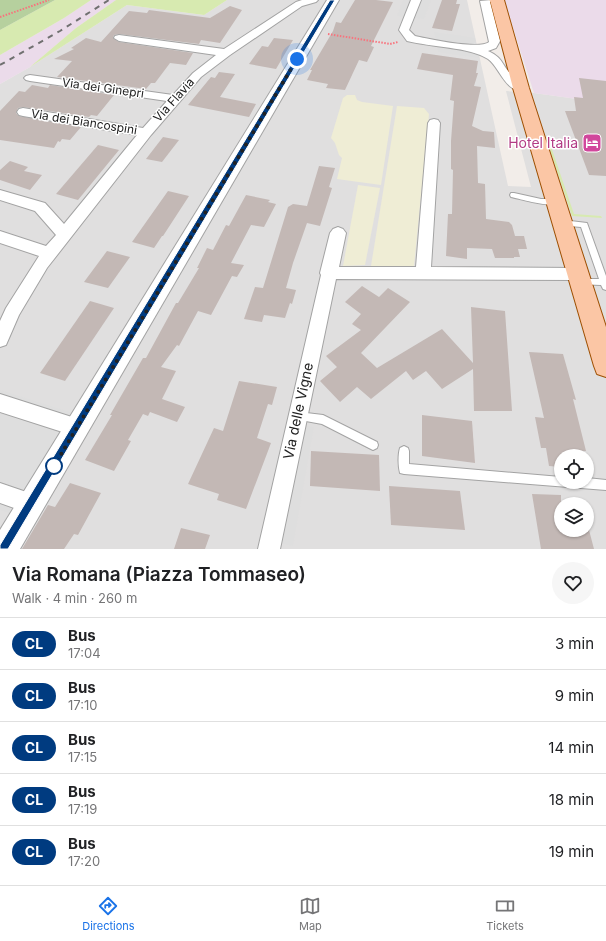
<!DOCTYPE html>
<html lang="en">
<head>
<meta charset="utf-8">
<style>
  body { margin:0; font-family:Inter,sans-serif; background:#f6f6f6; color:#202124; height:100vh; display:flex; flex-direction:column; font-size:15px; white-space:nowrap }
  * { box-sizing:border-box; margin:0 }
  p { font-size:13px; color:#757577 }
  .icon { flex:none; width:22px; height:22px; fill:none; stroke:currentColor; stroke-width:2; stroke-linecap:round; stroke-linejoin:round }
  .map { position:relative; height:549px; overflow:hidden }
  .details { display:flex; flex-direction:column; background:#fff; flex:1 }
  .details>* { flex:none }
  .badge { padding:0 8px; border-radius:13px; font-size:14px; line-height:26px }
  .controls { position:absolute; left:554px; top:449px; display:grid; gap:8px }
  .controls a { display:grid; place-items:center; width:40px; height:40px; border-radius:50%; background:#fff; box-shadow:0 1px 3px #0004; font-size:20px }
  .you { position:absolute; width:20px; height:20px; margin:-10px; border:3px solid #fff; border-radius:50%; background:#1a73e8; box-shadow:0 0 0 6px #1a73e833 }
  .map>.badge { position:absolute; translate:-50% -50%; box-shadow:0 0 0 2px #fff }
  .round { display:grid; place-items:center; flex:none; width:42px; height:42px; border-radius:21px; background:#f6f6f6 }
  .headline { display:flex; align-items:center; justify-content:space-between; height:68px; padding:0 12px }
  h1 { font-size:19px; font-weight:600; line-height:30px }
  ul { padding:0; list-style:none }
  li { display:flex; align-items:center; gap:12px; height:52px; padding:0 12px; border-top:1px solid #e0e0e0 }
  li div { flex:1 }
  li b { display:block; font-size:15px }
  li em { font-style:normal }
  li .badge { min-width:44px; font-weight:700; text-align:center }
  .tab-bar { display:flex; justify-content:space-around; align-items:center; height:56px; border-top:1px solid #e0e0e0; background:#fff; font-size:11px; color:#757577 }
  .tab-bar a { display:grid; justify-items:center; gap:2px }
  .tab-bar .active { color:#1a73e8 }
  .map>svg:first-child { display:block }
</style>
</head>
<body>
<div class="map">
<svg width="606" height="549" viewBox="0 0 606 549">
  <rect width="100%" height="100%" fill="#f2ede9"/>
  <path fill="#e0dfdf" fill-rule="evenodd" d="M 227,0 L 467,0 L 508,186 L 531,187 L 506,91 L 534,93 L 606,103 L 606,549 L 0,549 L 0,84 L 30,67 L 127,5 L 204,15 ZM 561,456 L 587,456 L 587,482 L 561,482 ZM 561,504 L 587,504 L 587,530 L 561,530 Z"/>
  <g fill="#ebdbea">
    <polygon points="91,0 116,0 76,28 30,67 0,84 0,55 64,18"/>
    <polygon points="504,0 606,0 606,103 534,93"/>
  </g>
  <g fill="#efedd5">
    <polygon points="347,95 355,95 357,100 362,102 393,106 381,185 337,179 342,158 339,155 335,143 331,138 343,98"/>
    <polygon points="397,106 424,108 429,114 414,266 371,266"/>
    <polygon points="358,185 380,188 365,265 343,266"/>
  </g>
  <g fill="#d7eab0">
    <polygon points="55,0 91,0 64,18 0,55 0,30"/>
    <polygon points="116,0 227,0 204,15 127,5 30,67 76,28"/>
    <polygon points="546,138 548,138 574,214 601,216 602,218 572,216"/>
  </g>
  <polygon fill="#b6d09e" points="0,0 55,0 0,30"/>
  <g fill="#dedede">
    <polygon points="403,0 431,0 424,19 397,16"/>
    <polygon points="434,32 475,38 479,58 438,52"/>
    <polygon points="0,390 76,414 12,514 0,510"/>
    <polygon points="296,424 314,427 293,546 270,541"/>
  </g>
  <g fill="#c3b8b5">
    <polygon points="355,0 376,0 393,2 371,46 374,47 367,62 359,60 345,90 326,88 328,84 307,80 312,70 310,70 333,31 336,22 341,23"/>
    <polygon points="442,0 457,0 456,4 460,4 452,31 432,28"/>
    <polygon points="230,6 242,10 220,43 201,40 199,44 119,34 114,35 113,38 119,42 193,53 186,65 170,63 155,83 151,83 146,89 57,77 72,61 54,59 74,49 71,48 86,38 101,42 129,11 147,13 149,10 210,18"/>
    <polygon points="274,38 293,40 276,69 249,64 262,46 268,47"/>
    <polygon points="422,53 478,61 476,73 478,73 474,86 481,87 472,126 483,131 494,132 495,148 477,146 478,183 485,184 486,219 509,222 512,225 515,236 524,236 527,249 518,249 520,257 514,257 514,258 495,258 492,249 467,248 467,259 446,256 448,214 452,214 453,170 451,169 451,141 454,101 450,100 453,75 417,69"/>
    <polygon points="219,72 235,74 220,97 256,104 249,117 188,105 211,77 215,78"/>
    <polygon points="579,78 606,81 606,176 589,175 565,111 576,111 574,97 583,98"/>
    <polygon points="32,85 48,88 50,85 114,95 97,116 91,115 89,117 23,107 18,108 16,113 19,116 81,127 70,140 62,139 60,142 58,141 54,148 0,140 0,111 19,91 25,92"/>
    <polygon points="163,137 179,140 162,162 146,159"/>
    <polygon points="98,145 119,150 78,200 56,194"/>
    <polygon points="10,161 28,167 24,171 42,175 30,190 0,180 0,170"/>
    <polygon points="319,166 335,168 329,187 332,188 320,226 307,223 293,263 286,288 296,290 292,304 290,303 285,318 264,315 262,322 244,319 255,287 263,288 288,207 293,204 307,206"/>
    <polygon points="168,191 189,196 163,236 162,236 154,248 132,242"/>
    <polygon points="246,195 270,200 268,202 276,204 264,227 251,225 231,263 244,265 237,277 232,276 211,315 198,311 179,346 177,345 161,367 176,371 162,399 185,407 177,422 150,412 148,416 143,414 128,440 131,441 114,471 85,460 112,415 110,415 143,358 146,358 176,303 178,303 199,268 197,268 207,248 213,250 226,225 229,226"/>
    <polygon points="107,251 130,257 108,288 84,282"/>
    <polygon points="362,286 379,297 388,288 410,302 361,353 377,368 442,329 473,363 471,307 505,311 512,411 474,411 473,369 442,389 426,371 413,380 406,371 371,399 357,387 340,402 320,381 337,367 326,356 361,330 352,324 361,314 345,302"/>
    <polygon points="90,301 114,308 65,381 40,373"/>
    <polygon points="529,352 563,354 576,400 573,399 586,451 583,451 585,456 561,456 561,467 549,466 546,448 541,448 535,417 544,418"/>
    <polygon points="239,381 277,387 272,405 268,404 257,438 271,443 246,509 217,500 219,494 188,484 214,428 223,431"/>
    <polygon points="422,415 472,421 475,463 422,456"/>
    <polygon points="311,451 379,455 380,491 310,486"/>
    <polygon points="70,483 101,493 78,535 74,534 64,549 22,549 48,505 55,507"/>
    <polygon points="389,486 460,491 465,530 391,525"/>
    <polygon points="532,494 561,495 561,530 589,530 594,549 541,549"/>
    <polygon points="181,528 210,535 205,549 174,549"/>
  </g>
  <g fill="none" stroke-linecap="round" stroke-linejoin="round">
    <g stroke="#a3a3a3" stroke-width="2">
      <g id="service">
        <path d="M 511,193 L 514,193 L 541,199 L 556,199 L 560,202 C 553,209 521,199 511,197 L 510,195 Z"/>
        <polygon points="562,220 587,223 606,276 606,290 603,289 601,285 577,284 576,282 577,280 580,279 599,279 581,227 559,225 558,223 559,221"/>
        <polygon points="298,412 323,415 377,442 378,445 377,448 373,450 369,448 322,424 295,419 293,416 295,413"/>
        <path d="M 404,446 L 408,448 L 409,451 L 409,464 L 561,477 L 561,482 L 587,482 L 587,478 L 606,480 L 606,490 L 404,474 L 400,473 C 398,466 398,454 400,448 Z"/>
      </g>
    </g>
    <g stroke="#a3a3a3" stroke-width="2">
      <g id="minor">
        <polygon points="302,0 318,0 316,2 302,6 230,55 201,77 151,135 47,268 19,315 6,345 0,347 0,321 6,308 39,256 0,243 0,231 46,246 56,235 35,211 0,200 0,190 45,203 64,224 137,135 23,116 19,115 17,112 19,109 23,108 143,128 167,101 30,81 26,80 24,78 26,76 30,75 173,95 193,73 216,55 119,41 114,38 115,36 119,35 224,49 296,2"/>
        <path d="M 411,0 L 421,0 L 409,30 L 415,36 C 429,39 479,50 489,42 L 480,1 L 492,0 L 490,2 L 500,41 L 496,48 L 488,51 C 504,58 501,65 512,75 C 517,80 523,83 527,88 L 525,90 C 506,95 499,66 488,59 C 470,47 430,47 407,41 L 399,30 Z"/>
        <polygon points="434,119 438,120 440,123 431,267 577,268 583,270 585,274 583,278 577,280 336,279 280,549 258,549 321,275 320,273 330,233 333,229 338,227 343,229 346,233 339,267 416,267 428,123 430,120"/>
        <polygon points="0,394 78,419 85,421 88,428 85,435 78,437 0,412"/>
        <polygon points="0,483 38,496 42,503 38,510 31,514 0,503"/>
      </g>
    </g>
    <g stroke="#a3a3a3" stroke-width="2">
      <polygon id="tertiary" points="327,0 339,0 20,549 0,549 0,530"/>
    </g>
    <g stroke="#9d4f02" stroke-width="2">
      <polygon id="primary" points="490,0 504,0 529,88 606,327 606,377 597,374 594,366 513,88"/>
    </g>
    <g stroke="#f8737d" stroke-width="2" stroke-dasharray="1.5 1.5" stroke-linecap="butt">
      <polyline points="0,17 49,0"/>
      <polyline points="328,34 390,44 398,42"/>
    </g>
    <use href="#service" fill="#fff" fill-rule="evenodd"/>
    <use href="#minor" fill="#fff" fill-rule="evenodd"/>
    <use href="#tertiary" fill="#fff" fill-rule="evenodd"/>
    <use href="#primary" fill="#fbc6a5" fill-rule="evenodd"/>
    <polyline stroke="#707070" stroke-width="2" stroke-dasharray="5.5 5.5" stroke-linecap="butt" points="0,65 60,31 109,0"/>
  </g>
  <polygon fill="#003b80" stroke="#fff" points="330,0 335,0 8,549 0,549 0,545"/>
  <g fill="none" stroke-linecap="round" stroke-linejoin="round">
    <polyline stroke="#222" stroke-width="4" stroke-dasharray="0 7.2" points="54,466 297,59"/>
  </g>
  <defs>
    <g id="hotel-square" transform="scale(1)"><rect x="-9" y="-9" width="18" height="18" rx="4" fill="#d1479c" stroke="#fff"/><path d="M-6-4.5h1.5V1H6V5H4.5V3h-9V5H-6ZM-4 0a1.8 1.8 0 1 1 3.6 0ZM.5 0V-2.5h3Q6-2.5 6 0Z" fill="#fff"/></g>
  </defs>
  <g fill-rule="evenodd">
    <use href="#hotel-square" x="592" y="143"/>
  </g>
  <circle fill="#fff" stroke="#003b80" stroke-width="2" cx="54" cy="466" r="8"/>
  <g text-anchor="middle" stroke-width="3" stroke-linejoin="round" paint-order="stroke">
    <g font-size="12" fill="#222" stroke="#fff">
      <text transform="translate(103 88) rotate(8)" y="4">Via dei Ginepri</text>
      <text transform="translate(174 100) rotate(-48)" y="4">Via Flavia</text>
      <text transform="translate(84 122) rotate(9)" y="4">Via dei Biancospini</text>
    </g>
    <g font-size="14" fill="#b23c85" stroke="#fff" text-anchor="end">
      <text x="578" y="148">Hotel Italia</text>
    </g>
    <g font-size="14" fill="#222" stroke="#fff">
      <text transform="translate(298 411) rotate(-78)" y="5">Via delle Vigne</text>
    </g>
  </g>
</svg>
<div class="controls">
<a><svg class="icon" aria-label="locate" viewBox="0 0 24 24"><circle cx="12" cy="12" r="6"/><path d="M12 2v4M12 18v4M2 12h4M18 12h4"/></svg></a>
<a><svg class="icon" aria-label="layers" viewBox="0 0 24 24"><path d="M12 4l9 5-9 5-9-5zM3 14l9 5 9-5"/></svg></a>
</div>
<div class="you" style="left:297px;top:59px"></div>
</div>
<section class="details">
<div class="headline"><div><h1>Via Romana (Piazza Tommaseo)</h1><p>Walk · 4 min · 260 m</p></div><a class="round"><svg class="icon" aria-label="heart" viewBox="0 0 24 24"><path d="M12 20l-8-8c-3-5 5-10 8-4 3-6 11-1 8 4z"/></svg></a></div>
<ul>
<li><span class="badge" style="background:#003b80;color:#fff">CL</span><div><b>Bus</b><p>17:04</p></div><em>3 min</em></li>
<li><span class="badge" style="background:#003b80;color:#fff">CL</span><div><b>Bus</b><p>17:10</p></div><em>9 min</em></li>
<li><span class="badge" style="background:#003b80;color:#fff">CL</span><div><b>Bus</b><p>17:15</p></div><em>14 min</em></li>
<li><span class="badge" style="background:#003b80;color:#fff">CL</span><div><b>Bus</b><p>17:19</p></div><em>18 min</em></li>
<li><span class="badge" style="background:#003b80;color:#fff">CL</span><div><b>Bus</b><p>17:20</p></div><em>19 min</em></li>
</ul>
</section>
<nav class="tab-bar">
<a class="active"><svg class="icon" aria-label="directions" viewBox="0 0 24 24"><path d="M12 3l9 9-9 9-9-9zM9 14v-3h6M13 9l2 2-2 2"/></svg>Directions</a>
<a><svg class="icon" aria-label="map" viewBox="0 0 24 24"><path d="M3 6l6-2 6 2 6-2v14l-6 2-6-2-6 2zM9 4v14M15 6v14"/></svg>Map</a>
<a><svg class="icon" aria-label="tickets" viewBox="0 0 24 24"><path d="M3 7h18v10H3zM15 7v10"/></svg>Tickets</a>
</nav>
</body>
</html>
